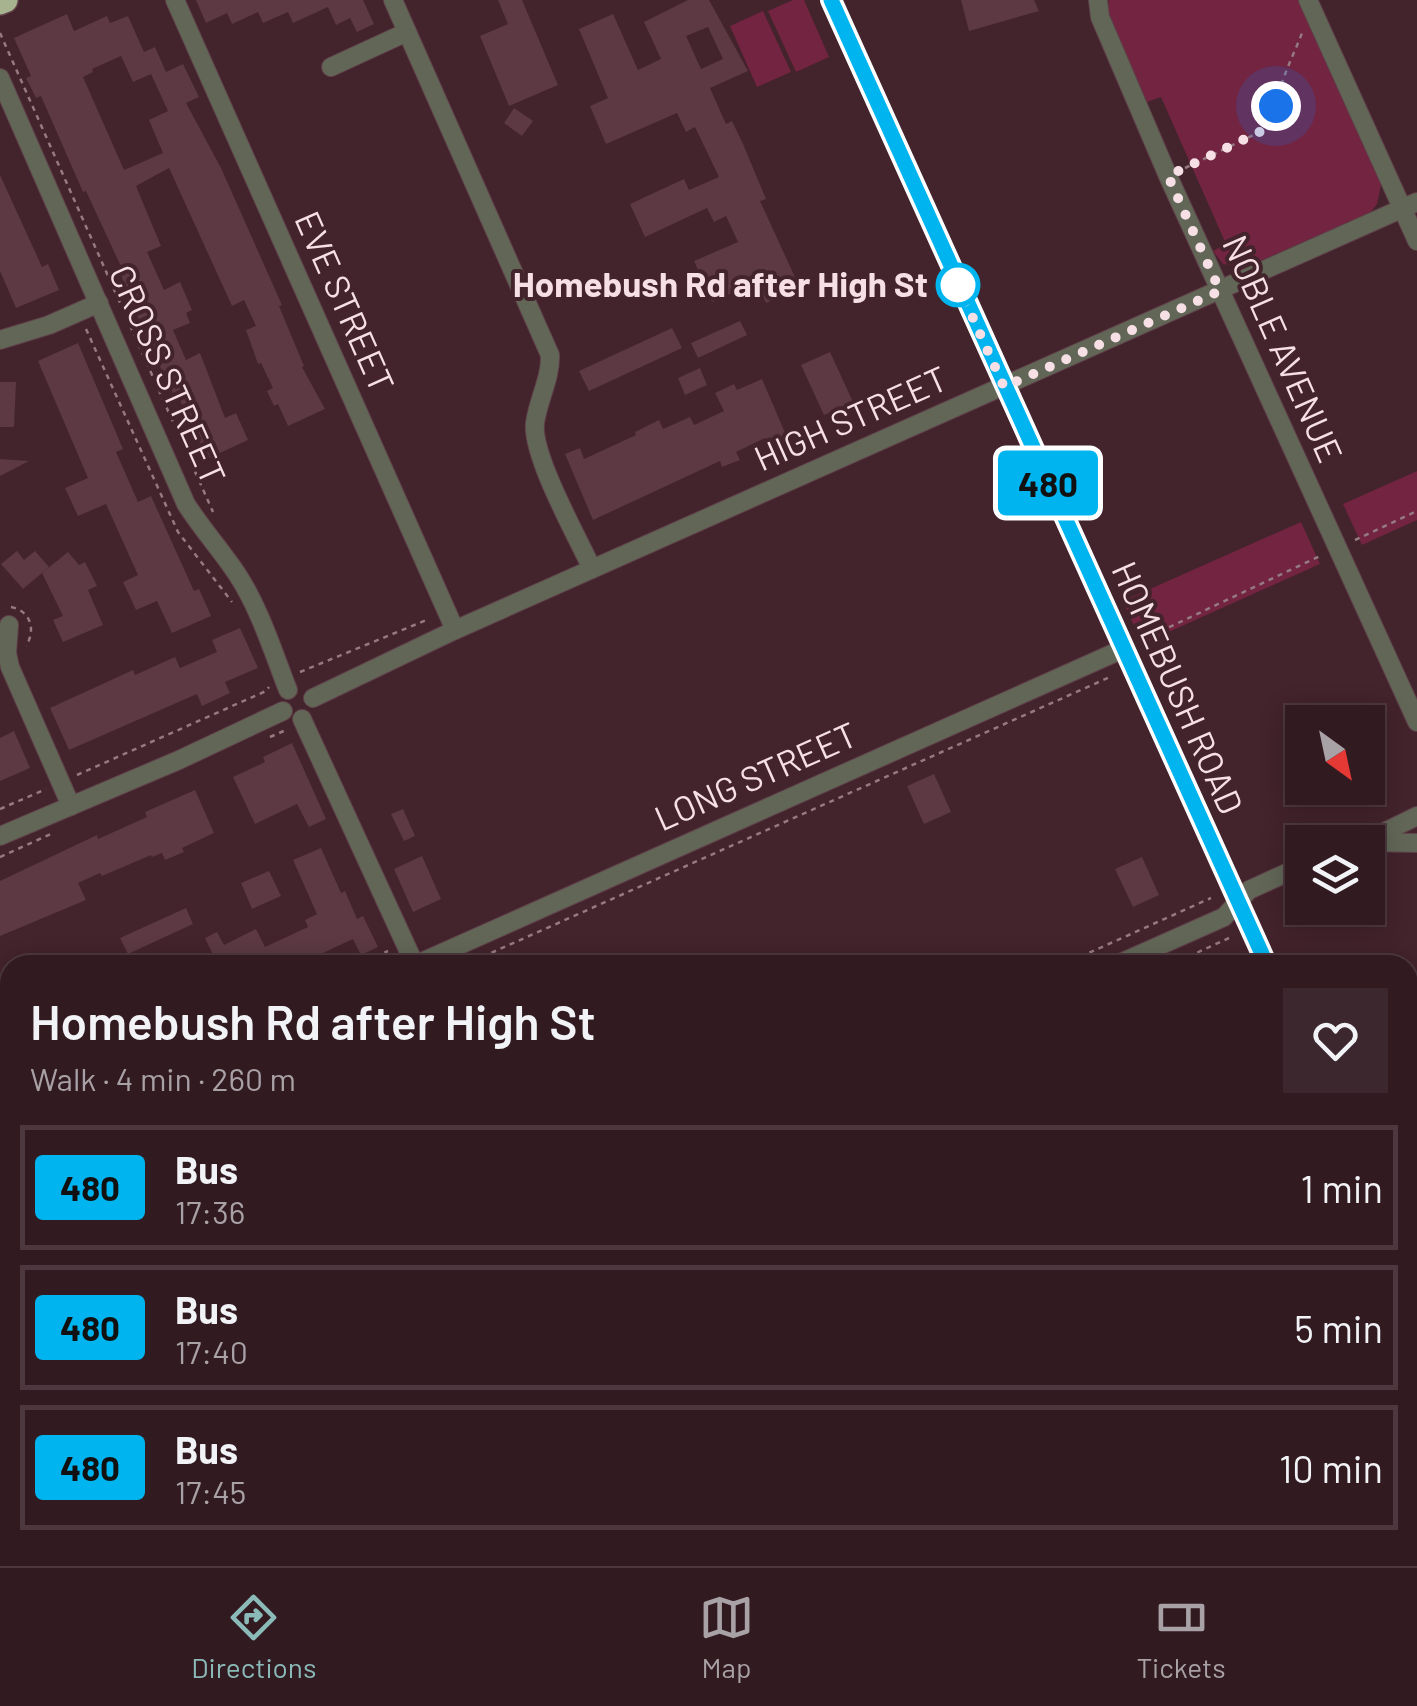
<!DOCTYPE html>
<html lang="en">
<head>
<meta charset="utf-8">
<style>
  body { margin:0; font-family:Barlow,sans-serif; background:#3d272e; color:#f1f3f6; height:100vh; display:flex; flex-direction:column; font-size:38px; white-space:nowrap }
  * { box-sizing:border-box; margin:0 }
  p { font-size:32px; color:#a8a1a5 }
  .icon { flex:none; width:55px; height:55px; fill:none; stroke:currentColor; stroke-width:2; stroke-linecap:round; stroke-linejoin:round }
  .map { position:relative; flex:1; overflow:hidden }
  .details { position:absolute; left:0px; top:955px; width:1418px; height:612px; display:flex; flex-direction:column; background:#321a21; border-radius:30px 30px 0 0; box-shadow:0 5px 25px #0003,0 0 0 2px #4d383f }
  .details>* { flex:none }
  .badge { padding:0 20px; border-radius:8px; font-size:35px; line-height:65px }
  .needle { width:65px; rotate:147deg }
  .fabs { position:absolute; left:1285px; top:705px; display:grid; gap:20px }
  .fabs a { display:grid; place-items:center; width:100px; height:100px; border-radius:0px; background:#321a21; box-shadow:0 5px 25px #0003,0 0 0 2px #4d383f; font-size:50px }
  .you { position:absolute; width:50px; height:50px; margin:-25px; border:8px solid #fff; border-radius:50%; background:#1a73e8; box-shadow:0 0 0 15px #1a73e833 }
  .map>.badge { position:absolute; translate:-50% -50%; box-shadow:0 0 0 5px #fff }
  .round { display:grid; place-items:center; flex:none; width:105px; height:105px; border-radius:0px; background:#3d272e }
  .head { display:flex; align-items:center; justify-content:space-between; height:170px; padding:0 30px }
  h1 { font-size:48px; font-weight:600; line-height:75px }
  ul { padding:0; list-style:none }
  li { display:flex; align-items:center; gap:30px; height:125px; margin:0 20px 15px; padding:0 10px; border:5px solid #4d383f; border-radius:0px }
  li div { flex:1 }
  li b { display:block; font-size:38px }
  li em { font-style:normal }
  li .badge { min-width:110px; font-weight:700; text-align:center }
  .menu { display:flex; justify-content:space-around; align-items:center; height:140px; border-top:2px solid #4d383f; background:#321a21; font-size:28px; color:#a8a1a5 }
  .menu a { display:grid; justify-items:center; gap:5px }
  .menu .on { color:#8bbbb9 }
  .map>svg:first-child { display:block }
</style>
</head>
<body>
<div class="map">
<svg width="1417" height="1566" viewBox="0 0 1417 1566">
  <rect width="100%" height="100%" fill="#43232c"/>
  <g fill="#722440">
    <polygon points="793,0 804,0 829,57 796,72 768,11"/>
    <polygon points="1109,0 1301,0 1382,180 1377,204 1371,212 1246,267 1223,264 1213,251 1226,244 1161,97 1147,102 1108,12"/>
    <polygon points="763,11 791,72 757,87 730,26"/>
    <polygon points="1417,471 1417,520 1362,545 1343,504"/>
    <polygon points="1301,522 1320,564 1142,644 1123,601"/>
  </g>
  <g fill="#5c3943" fill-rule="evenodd">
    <polygon points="196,0 363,0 374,24 357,32 350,18 336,25 328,7 293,23 288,12 263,23 258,12 232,24 227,13 206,23"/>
    <polygon points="498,0 522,0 558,85 509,106 480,36 508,24"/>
    <path d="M 688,0 L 709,0 L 748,71 L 710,88 L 726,124 L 732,121 L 743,144 L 766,199 L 760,201 L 800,288 L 766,303 L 756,282 L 712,302 L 694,261 L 738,242 L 726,216 L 714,222 L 707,208 L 645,237 L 630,204 L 684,179 L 689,190 L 719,177 L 695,127 L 686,132 L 677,113 L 606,144 L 590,106 L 608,98 L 579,29 L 613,14 L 638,70 L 661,59 L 644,22 ZM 708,27 L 723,59 L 701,69 L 686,36 Z"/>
    <polygon points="961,0 1034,0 1039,11 969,31"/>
    <path d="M 67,14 L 74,31 L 107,16 L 110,23 L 128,16 L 144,52 L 155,47 L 166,72 L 183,64 L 199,97 L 186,103 L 221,168 L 282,305 L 279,306 L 304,366 L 302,367 L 325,409 L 288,426 L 278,404 L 274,406 L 267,391 L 273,388 L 261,363 L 258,364 L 246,330 L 256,326 L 244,300 L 232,306 L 169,168 L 136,186 L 161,246 L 147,252 L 164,290 L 180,282 L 192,310 L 186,313 L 190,323 L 173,330 L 186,360 L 200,353 L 225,418 L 236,413 L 248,440 L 207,459 L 176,392 L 173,394 L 162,371 L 132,304 L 120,272 L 123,271 L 86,191 L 83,192 L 41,96 L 36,98 L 26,78 L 31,76 L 14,38 ZM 121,56 L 133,82 L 151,74 L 168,111 L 149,120 L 163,153 L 124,170 L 83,77 L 93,72 L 92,69 Z"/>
    <polygon points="514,108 533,121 522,136 504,123"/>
    <polygon points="0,175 42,267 48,264 59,290 16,308 0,271"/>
    <polygon points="740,321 747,335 698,358 691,343"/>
    <polygon points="672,328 682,348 589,391 579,371"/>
    <polygon points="78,343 123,449 116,452 138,502 151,496 194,591 199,589 211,616 172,633 157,601 136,610 123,582 138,575 106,504 78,516 65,488 88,478 38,361"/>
    <polygon points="830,352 853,402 824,415 801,365"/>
    <polygon points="700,368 707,385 685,395 678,378"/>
    <polygon points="762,379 786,435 767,443 765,438 736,452 740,460 722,467 720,461 593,520 565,454 580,448 584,459 636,435 635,432 659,420 663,429 690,417 694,425 724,411 715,393 734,384 737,390"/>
    <polygon points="0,382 16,382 14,427 0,427"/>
    <polygon points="0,459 29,461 0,476"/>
    <polygon points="17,551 24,560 35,551 49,567 23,589 1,564"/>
    <polygon points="68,552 79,565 85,562 97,586 88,590 103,625 63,642 53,620 63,616 42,573"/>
    <polygon points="240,628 258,668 225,682 230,693 202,706 197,694 69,750 50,708 133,670 135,675 175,657 180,668 217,652 212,640"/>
    <polygon points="14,731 30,768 0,781 0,738"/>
    <polygon points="292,743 326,819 309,827 297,804 255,824 233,777 265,762 263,757"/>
    <polygon points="934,774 951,812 924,824 907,786"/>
    <polygon points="195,790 214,833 182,848 184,852 165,860 162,853 152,857 151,855 102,876 100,873 78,883 86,900 0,936 0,881 97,835 98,839 147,817 145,812"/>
    <polygon points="403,809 415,836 404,841 391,814"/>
    <polygon points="321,848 341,893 345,891 357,919 363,916 378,947 361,955 353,939 314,957 318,965 218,965 205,938 217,932 224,945 256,929 265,947 308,927 305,920 317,914 293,860"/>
    <polygon points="422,856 441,899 413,912 394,869"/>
    <polygon points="1142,857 1159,895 1133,907 1115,869"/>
    <polygon points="269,871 281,896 252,909 241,883"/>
    <polygon points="186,908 193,924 128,954 120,938"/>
  </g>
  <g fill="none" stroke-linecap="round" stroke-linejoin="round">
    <g stroke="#60414a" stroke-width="20">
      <g id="minor">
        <polyline points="175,0 455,630"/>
        <path d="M 393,0 L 550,355 C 551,378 538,400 535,423 C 531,455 578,538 592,569"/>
        <polyline points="1098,0 1100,17 1168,176 1417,722"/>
        <polyline points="1308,0 1417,241"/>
        <polyline points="331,67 407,32"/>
        <path d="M 0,78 L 186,504 C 202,529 221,550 237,574 C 260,609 273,652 288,690"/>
        <polyline points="0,340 49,325 99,303"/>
        <polyline points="9,625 7,653 10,667 71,806"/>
        <polyline points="313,698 455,630 1417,202"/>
        <polyline points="302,719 415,965"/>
        <polyline points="0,836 179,760 283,711"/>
        <polyline points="1372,838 1417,816"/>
        <polyline points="1361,842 1417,843"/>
        <polyline points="415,965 1123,649"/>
        <polyline points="1116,965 1224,917 1249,890 1302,866"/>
        <polyline points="1408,1148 1417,1144"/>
        <polyline points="0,1149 10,1144"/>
        <polyline points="0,1467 10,1463"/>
        <polyline points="803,1558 806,1566"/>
        <polyline points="1244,1558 1248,1566"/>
        <polyline points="409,1566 429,1558"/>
      </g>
    </g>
    <g stroke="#60414a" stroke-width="22">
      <g id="major">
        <polyline points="831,0 1267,965"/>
        <polyline points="1408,1275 1417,1296"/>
      </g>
    </g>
    <g stroke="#60414a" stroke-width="28">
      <polyline id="highway" points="0,2 5,0"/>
    </g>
    <g stroke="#957a81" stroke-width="2.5" stroke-dasharray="5 5" stroke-linecap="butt">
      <polyline points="0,33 213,512"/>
      <path d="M 1185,168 L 1270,127 L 1277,120 C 1274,90 1292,60 1302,33"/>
      <polyline points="86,329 178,532 232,602"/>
      <polyline points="1355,540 1417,511"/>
      <path d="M 11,607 C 31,611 36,630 26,646"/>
      <polyline points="1142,640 1320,556"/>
      <polyline points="300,672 429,619"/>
      <polyline points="270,737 286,730"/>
      <polyline points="77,775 266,691 269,687"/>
      <polyline points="0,809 46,789"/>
      <polyline points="0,857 53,833"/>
      <polyline points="357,965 388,951"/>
      <polyline points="464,965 1110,677"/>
      <polyline points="1062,965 1211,898"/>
      <polyline points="1170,965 1229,938"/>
      <polyline points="0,1124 10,1120"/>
      <polyline points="1408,1126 1417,1122"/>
      <polyline points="0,1171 10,1166"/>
      <polyline points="1408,1174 1417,1170"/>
      <polyline points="0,1440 10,1436"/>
      <polyline points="0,1487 9,1483"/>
      <polyline points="781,1558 785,1566"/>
      <polyline points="828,1558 832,1566"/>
      <polyline points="1220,1558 1224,1566"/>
      <polyline points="1267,1558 1271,1566"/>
      <polyline points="466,1566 485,1558"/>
    </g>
    <use href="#minor" stroke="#616657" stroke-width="18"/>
    <use href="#major" stroke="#939c7f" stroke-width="20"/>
    <use href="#highway" stroke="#a7b28e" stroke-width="25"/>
  </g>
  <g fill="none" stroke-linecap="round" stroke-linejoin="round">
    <g stroke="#fff" stroke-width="22">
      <polyline id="line" points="831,0 1267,965"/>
    </g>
    <use href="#line" stroke="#00b5ef" stroke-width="15"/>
    <polyline stroke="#f7e0e5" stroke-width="10" stroke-dasharray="0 18" points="958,285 1004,387 1220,291 1168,176 1270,127 1277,120 1276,106"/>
  </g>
  <circle fill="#fff" stroke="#00b5ef" stroke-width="5" cx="958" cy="285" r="20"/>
  <g text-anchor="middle" stroke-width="8" stroke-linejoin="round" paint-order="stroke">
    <g font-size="35" font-weight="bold" fill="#f7e0e5" stroke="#43232c" text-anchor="end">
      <text x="928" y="297">Homebush Rd after High St</text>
    </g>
    <g font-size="35" fill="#f7e0e5" stroke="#43232c">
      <text transform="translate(344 302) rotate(66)" y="12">EVE STREET</text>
      <text transform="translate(1282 349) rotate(66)" y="12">NOBLE AVENUE</text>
      <text transform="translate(167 375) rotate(66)" y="12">CROSS STREET</text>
      <text transform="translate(851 419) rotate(-24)" y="12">HIGH STREET</text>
      <text transform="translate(1177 688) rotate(66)" y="12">HOMEBUSH ROAD</text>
      <text transform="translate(756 777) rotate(-24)" y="12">LONG STREET</text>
    </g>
  </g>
</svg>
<div class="fabs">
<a><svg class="needle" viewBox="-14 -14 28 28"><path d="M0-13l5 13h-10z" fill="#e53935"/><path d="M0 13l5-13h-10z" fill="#a8a1a5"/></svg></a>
<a><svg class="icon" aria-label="layers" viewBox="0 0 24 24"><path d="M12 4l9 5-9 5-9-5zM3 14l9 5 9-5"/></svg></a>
</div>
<div class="you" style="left:1276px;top:106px"></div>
<b class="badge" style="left:1048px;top:483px;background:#00b5ef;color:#111">480</b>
<section class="details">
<div class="head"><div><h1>Homebush Rd after High St</h1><p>Walk · 4 min · 260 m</p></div><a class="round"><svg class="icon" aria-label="heart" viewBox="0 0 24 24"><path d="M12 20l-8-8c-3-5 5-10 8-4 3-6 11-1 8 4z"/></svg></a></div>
<ul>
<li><span class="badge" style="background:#00b5ef;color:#111">480</span><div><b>Bus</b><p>17:36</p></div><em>1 min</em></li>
<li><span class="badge" style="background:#00b5ef;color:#111">480</span><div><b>Bus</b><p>17:40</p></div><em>5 min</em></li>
<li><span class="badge" style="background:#00b5ef;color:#111">480</span><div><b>Bus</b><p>17:45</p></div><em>10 min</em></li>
</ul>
</section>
</div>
<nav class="menu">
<a class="on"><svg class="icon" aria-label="directions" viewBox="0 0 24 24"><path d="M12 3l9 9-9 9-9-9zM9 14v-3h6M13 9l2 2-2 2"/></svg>Directions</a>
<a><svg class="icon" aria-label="map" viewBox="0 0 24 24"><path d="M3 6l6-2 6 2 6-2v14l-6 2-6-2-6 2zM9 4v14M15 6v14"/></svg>Map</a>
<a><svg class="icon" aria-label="tickets" viewBox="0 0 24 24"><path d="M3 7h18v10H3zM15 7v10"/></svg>Tickets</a>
</nav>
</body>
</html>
